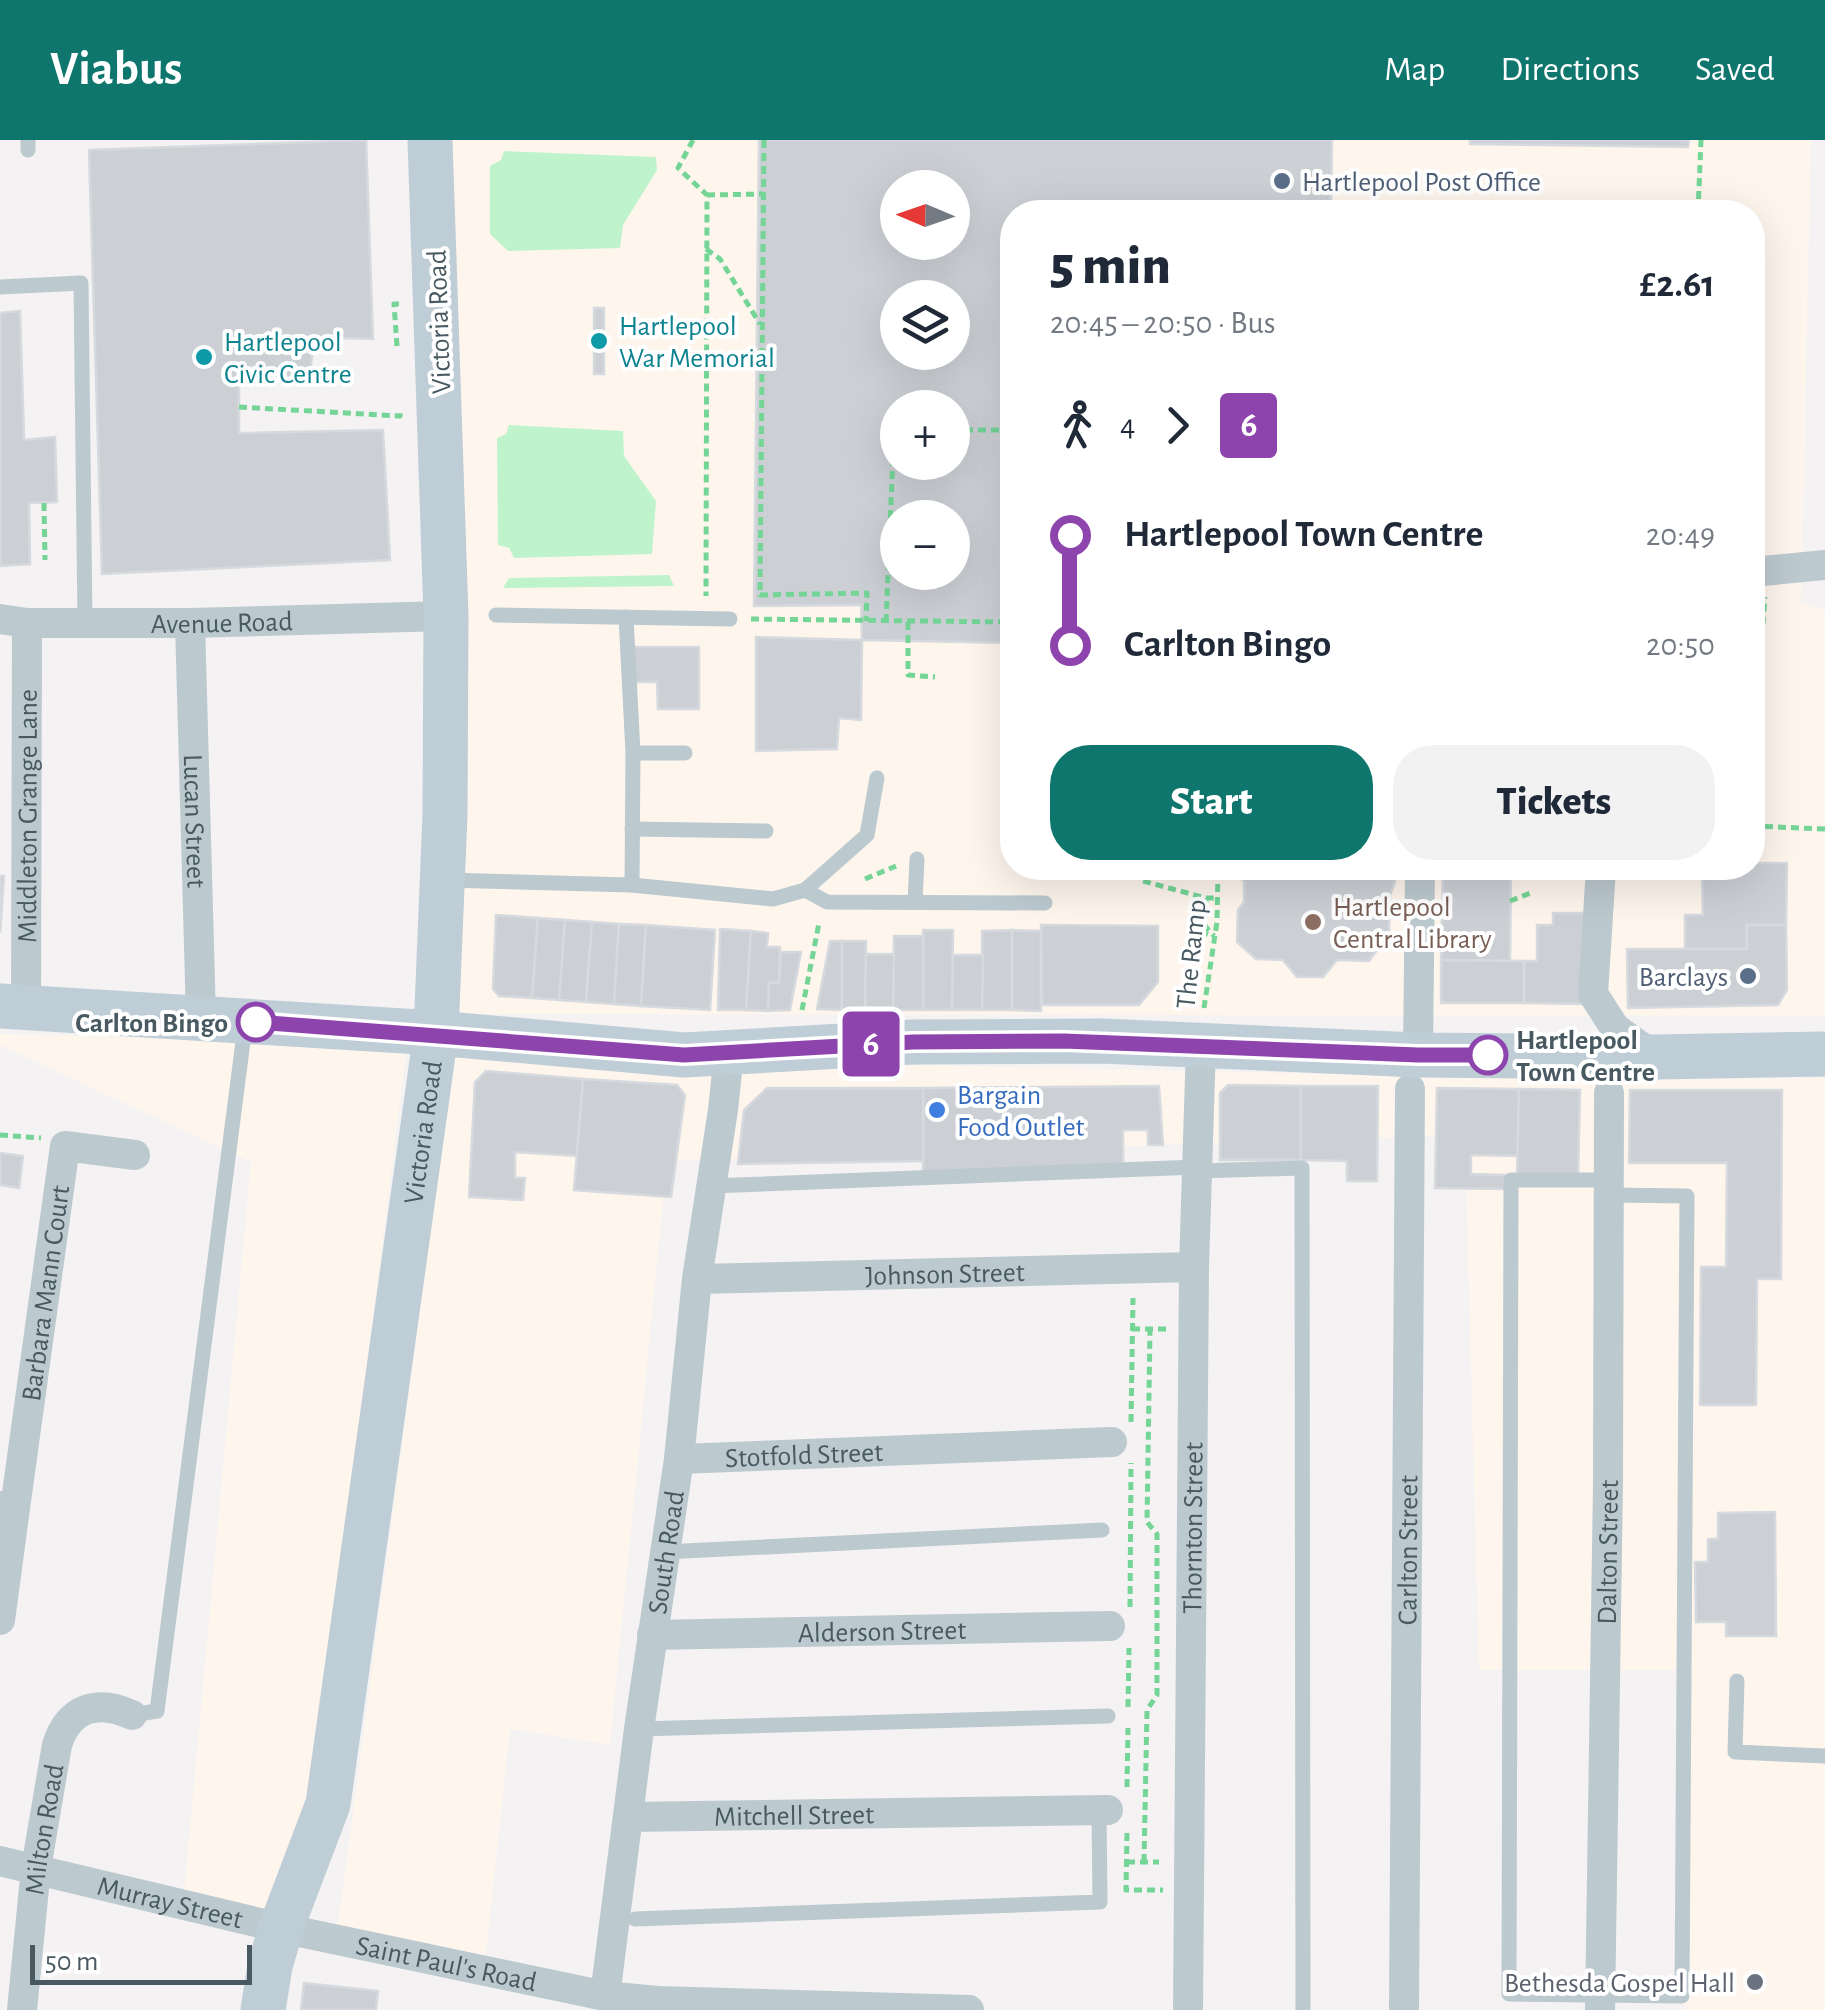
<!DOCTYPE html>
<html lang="en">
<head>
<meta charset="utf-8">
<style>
  body { margin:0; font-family:"Alegreya Sans",sans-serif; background:#f2f2f3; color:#1f2937; height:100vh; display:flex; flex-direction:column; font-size:38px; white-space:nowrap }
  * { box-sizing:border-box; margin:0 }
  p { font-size:32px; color:#747a83 }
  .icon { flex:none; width:55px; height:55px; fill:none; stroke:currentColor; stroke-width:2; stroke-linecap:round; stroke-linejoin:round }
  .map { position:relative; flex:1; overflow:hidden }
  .drawer { position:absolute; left:1000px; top:60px; width:765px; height:680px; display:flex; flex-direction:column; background:#fff; border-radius:40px; box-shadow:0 10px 40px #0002 }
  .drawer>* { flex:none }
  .badge { padding:0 20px; border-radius:8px; font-size:35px; line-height:65px }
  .needle { width:65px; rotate:272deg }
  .fabs { position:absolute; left:880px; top:30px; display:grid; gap:20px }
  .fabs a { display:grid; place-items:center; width:90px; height:90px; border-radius:50%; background:#fff; box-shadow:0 10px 40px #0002; font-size:50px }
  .scale { position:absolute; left:30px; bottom:25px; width:222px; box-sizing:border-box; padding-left:10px; border:5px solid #485961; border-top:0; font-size:28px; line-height:35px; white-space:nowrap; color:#485961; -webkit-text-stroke:8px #fff; paint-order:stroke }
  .map>.badge { position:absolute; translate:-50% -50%; box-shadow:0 0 0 5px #fff }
  .legs { display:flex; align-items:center; gap:15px; height:110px; padding:0 50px; font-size:32px }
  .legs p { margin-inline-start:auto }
  .overview { display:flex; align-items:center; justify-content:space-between; height:170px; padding:0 50px }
  h1 { font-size:55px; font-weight:800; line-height:75px }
  .cta { display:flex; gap:20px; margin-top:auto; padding:20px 50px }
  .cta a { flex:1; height:115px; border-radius:40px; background:#0f766e; color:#fff; font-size:40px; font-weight:800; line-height:115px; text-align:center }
  .cta a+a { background:#f2f2f3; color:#1f2937 }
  ul { padding:0 50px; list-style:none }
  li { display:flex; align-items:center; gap:35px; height:110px; font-size:38px }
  li i { display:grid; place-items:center; width:15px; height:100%; margin:0 12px; background:currentColor }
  li i::after { content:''; width:25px; height:25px; margin:-12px; border:8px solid; border-radius:50%; background:#fff }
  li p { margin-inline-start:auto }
  li:first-child i { background:linear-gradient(#0000 50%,currentColor 0) }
  li:last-child i { background:linear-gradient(currentColor 50%,#0000 0) }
  header { display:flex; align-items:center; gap:60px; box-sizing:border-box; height:140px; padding:0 50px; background:#0f766e; color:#fff }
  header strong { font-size:48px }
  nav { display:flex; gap:55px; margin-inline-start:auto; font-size:35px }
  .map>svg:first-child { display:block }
</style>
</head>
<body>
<header>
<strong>Viabus</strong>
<nav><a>Map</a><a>Directions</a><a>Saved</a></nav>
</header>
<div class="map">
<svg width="1825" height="1870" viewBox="0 0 1825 1870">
  <rect width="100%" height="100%" fill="#f4f2f2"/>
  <g fill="#fef6ed" fill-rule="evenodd">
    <path d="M 450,0 L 1811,0 L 1801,464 L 1825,470 L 1825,876 L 457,874 ZM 898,48 L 952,48 L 952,102 L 898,102 ZM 1012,72 L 1752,72 L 1752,728 L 1012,728 ZM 898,158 L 952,158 L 952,212 L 898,212 ZM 898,268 L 952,268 L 952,322 L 898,322 ZM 898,378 L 952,378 L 952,432 L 898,432 Z"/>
    <polygon points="0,894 196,898 406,913 298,1779 184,1753 251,1022 0,905"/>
    <polygon points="454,915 1611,940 1825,938 1825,1870 1684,1870 1686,1530 1479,1530 1465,995 667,1021 610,1605 510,1589 484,1832 335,1807"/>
  </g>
  <g fill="#bff3cc">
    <polygon points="504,11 656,17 657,30 623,85 620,108 508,111 490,94 490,26 501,20"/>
    <polygon points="509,285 623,291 624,316 656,361 652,414 514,418 509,408 498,405 497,298 506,294"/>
    <polygon points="669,435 674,446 503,448 509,438"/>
  </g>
  <g fill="#ccd0d5" stroke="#d6d9de" stroke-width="2.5" fill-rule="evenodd">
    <polygon points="366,0 373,199 314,197 310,235 239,241 239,293 383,290 390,420 102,434 89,10"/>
    <path d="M 759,0 L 1332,0 L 1331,72 L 1012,72 L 1012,503 L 862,500 L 861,465 L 754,466 ZM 898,48 L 952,48 L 952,102 L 898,102 ZM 898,158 L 952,158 L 952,212 L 898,212 ZM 898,268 L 952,268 L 952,322 L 898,322 ZM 898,378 L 952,378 L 952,432 L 898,432 Z"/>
    <polygon points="1470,0 1689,0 1688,7 1470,4"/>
    <rect x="594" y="168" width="10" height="66"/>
    <polygon points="20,171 24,300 55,297 57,362 29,363 30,424 0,426 0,173"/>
    <polygon points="756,497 862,500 861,580 839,578 837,609 756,611"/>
    <polygon points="634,507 699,507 699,569 658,569 657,542 634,542"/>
    <polygon points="1752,723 1787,723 1786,785 1747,785 1747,809 1685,809 1685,775 1703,775 1702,728 1752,728"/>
    <polygon points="1237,728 1396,728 1395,742 1390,755 1389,794 1369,821 1337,820 1323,837 1297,837 1283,820 1256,819 1237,802 1238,770 1244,762 1244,741 1237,734"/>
    <polygon points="1443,728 1511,728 1510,821 1441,820"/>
    <polygon points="0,736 4,736 0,793"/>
    <polygon points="1553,773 1584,773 1583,864 1524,863 1524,821 1537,821 1537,785 1553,785"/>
    <polygon points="496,775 538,778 532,858 499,856 493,849"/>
    <polygon points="538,778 565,780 559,860 532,858"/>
    <polygon points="565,780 592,782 586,862 559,860"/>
    <polygon points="592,782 619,784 614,864 586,862"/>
    <polygon points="619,784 646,785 641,866 614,864"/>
    <polygon points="646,785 715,790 710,870 641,866"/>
    <polygon points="1041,785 1158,786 1158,842 1139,865 1042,865"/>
    <polygon points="1747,785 1786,785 1787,850 1778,865 1628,868 1627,809 1747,809"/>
    <polygon points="720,789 751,791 746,870 718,870"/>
    <polygon points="923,790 953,790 952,870 923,870"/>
    <polygon points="1012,790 1041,791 1041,871 1012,870"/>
    <polygon points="1012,790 1012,870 982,870 982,791"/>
    <polygon points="751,791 768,793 767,807 780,807 779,843 769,843 768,871 746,870"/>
    <polygon points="894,796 923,796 923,870 893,870"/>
    <polygon points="830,801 842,801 842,870 817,869"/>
    <polygon points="842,801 866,801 865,870 842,870"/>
    <polygon points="781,812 801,812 790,870 768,871 769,843 779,843"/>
    <polygon points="866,814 894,814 893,870 865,870"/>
    <polygon points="953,815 983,815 982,870 952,870"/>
    <polygon points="1441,820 1524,821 1524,863 1441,863"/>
    <polygon points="486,931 583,939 577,1016 515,1012 515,1038 525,1038 523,1060 469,1057 475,942"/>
    <polygon points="583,939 677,945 685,955 671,1057 574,1050"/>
    <polygon points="1228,945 1301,946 1301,1020 1220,1020 1220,953"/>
    <polygon points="1159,946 1163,1005 1148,1005 1148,990 1123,990 1123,1026 923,1034 923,948"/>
    <polygon points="1301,946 1378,946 1377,1041 1347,1041 1347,1021 1301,1020"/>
    <polygon points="767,948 923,948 923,1021 738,1024 744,970"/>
    <polygon points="1437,948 1519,949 1518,1016 1471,1015 1471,1034 1505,1035 1505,1049 1435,1048"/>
    <polygon points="1519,949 1580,950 1578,1036 1517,1035"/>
    <polygon points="1630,950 1782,950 1781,1139 1757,1139 1756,1265 1700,1265 1701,1127 1726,1127 1727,1023 1629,1023"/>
    <polygon points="0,1013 23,1016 19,1048 0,1045"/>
    <polygon points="1775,1372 1776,1496 1726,1496 1726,1482 1696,1482 1695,1422 1708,1422 1708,1399 1718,1399 1718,1373"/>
    <polygon points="304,1843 378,1851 376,1870 301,1870"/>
  </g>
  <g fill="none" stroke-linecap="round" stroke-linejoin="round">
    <g stroke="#74d597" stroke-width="5" stroke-dasharray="8 5" stroke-linecap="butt">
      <polyline points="693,0 678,28 707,55 706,456"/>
      <polyline points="764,0 760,455 867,453 866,481"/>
      <polyline points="707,55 764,54"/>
      <polyline points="1698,72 1701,0"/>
      <polyline points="706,109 720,119 760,184"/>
      <polyline points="397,206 394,164 402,164"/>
      <polyline points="239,267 400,276 400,272"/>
      <polyline points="952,290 1012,290"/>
      <polyline points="44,363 45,420"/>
      <polyline points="751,479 1012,482"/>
      <polyline points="886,482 894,291 898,291"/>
      <polyline points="908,482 908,535 935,537"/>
      <polyline points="1754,508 1762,496 1765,457"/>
      <polyline points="1752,686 1825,689"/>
      <polyline points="865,739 896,726"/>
      <polyline points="1143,741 1206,758 1217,758"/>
      <polyline points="1206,758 1205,786 1214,796"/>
      <polyline points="1510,761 1533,752"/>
      <polyline points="1194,783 1194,789 1212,796"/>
      <polyline points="1204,868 1217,782 1218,728"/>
      <polyline points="802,870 819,783"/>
      <polyline points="0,995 41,998"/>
      <polyline points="1132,1189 1166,1189"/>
      <polyline points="1131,1282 1133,1158"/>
      <polyline points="1130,1467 1131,1323"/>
      <polyline points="1128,1567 1129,1508"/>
      <polyline points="1127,1647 1128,1588"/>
      <polyline points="1127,1693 1126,1750 1163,1750"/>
      <polyline points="1127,1722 1159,1722"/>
      <polyline points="1144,1722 1147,1570 1157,1555 1157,1394 1147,1382 1150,1189"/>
    </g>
    <g stroke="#bcc9cf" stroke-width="15">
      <polyline points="28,0 28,10"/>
      <polyline points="0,147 81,143 85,483"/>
      <polyline points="496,475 730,479"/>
      <polyline points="626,477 633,613 632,745"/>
      <polyline points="633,613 685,613"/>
      <polyline points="632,689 766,691"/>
      <polyline points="446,740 632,745 773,759 805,750 827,762 1045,763"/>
      <polyline points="805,750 867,695 877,638"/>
      <polyline points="915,762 917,719"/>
      <polyline points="1197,1031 1302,1028 1303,1870"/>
      <polyline points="710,1046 1197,1027"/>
      <polyline points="1609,1055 1687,1056 1682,1856 1509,1854 1511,1040 1609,1040"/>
      <polyline points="665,1412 1102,1390"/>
      <polyline points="1737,1541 1735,1612 1825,1616"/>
      <polyline points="132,1575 157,1571 245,886"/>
      <polyline points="639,1589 1108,1576"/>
      <polyline points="635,1779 1100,1762 1099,1670"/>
    </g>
    <g stroke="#bcc9cf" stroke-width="30">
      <polyline points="1752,432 1825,425"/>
      <path id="s1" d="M 0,479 L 27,483 L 190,483 L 446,476"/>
      <path id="s2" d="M 190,483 L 201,878"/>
      <polyline points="1601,728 1593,854 1615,888 1655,917"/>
      <path id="s3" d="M 26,868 L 27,483"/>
      <polyline points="1418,915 1420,728"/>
      <path id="s4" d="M 697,1139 L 1194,1127"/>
      <path id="s5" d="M 679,1319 L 1112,1302"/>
      <path id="s6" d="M 0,1366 L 15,1368 L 65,1006 L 135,1015"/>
      <polyline points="0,1480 15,1368"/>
      <path id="s7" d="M 652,1495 L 1110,1486"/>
      <path id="s8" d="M 629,1677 L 1108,1670"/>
      <path id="s9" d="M 0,1721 L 281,1788 L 605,1856 L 657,1861 L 969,1870"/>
      <path id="s10" d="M 605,1856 L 639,1589 L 679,1319 L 697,1139 L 723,970 L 729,913"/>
      <path id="s11" d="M 22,1870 L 36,1728 L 57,1605 C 69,1567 98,1559 132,1575"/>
      <path id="s12" d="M 1188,1870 L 1194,1127 L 1201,905"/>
      <path id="s13" d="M 1404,1870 L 1410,949"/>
      <path id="s14" d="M 1600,1870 L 1608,1343 L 1609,953"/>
    </g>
    <g stroke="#bfcdd7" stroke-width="45">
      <polyline points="0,866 436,893 684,915 913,902 1102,901 1418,915 1655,917 1825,914"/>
      <path id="s15" d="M 263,1870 L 270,1826 L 281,1788 L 328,1664 L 436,893 L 445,675 L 446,476 L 430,0"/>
    </g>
  </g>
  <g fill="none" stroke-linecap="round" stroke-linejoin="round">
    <g stroke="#fff" stroke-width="22">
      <polyline id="line-1" points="256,882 684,915 913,902 1064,901 1418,915 1488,915"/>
    </g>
    <use href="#line-1" stroke="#8e44ad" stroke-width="15"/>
  </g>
  <g fill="#5c6f8a" stroke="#fff" stroke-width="4">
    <circle cx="1282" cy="41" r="10"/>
    <circle cx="1748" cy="836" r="10"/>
  </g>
  <g fill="#0f9aa8" stroke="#fff" stroke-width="4">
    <circle cx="599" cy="201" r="10"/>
    <circle cx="204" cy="217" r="10"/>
  </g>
  <circle fill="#8d6e63" stroke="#fff" stroke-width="4" cx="1313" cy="782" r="10"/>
  <g fill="#fff" stroke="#8e44ad" stroke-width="5">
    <circle cx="256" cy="882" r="18"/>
    <circle cx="1488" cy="915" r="18"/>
  </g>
  <circle fill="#3f7fe0" stroke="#fff" stroke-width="4" cx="937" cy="970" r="10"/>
  <circle fill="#6b7280" stroke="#fff" stroke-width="4" cx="1755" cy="1842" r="10"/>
  <g text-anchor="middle" stroke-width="8" stroke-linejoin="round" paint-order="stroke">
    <g font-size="28" fill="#4e5e75" stroke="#fff" text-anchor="start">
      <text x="1302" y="51">Hartlepool Post Office</text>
      <text x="1728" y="846" text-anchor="end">Barclays</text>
    </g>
    <g font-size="28" fill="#485961" stroke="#fff">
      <text transform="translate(438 182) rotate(-92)" y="10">Victoria Road</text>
      <text dy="10" stroke="none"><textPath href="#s1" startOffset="222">Avenue Road</textPath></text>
      <text dy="10" stroke="none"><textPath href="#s3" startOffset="192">Middleton Grange Lane</textPath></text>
      <text dy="10" stroke="none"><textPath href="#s2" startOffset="198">Lucan Street</textPath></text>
      <text transform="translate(1190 814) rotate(-84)" y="10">The Ramp</text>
      <text dy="10" stroke="none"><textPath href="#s15" startOffset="895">Victoria Road</textPath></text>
      <text dy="10" stroke="none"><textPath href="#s4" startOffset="248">Johnson Street</textPath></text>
      <text dy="10" stroke="none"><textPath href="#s6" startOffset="232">Barbara Mann Court</textPath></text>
      <text dy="10" stroke="none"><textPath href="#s5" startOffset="125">Stotfold Street</textPath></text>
      <text dy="10" stroke="none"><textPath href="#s12" startOffset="482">Thornton Street</textPath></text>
      <text dy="10" stroke="none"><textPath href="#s13" startOffset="460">Carlton Street</textPath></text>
      <text dy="10" stroke="none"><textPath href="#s14" startOffset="458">Dalton Street</textPath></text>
      <text dy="10" stroke="none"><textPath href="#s10" startOffset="448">South Road</textPath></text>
      <text dy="10" stroke="none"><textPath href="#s7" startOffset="230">Alderson Street</textPath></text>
      <text dy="10" stroke="none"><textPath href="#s8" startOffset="165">Mitchell Street</textPath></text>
      <text dy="10" stroke="none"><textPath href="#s11" startOffset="182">Milton Road</textPath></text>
      <text dy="10" stroke="none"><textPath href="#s9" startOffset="175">Murray Street</textPath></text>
      <text dy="10" stroke="none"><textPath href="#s9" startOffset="458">Saint Paul's Road</textPath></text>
    </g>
    <g font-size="28" fill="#0d838f" stroke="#fff" text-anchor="start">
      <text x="619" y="195">Hartlepool<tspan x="619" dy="32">War Memorial</tspan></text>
      <text x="224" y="211">Hartlepool<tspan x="224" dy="32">Civic Centre</tspan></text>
    </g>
    <g font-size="28" fill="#785e54" stroke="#fff" text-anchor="start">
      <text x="1333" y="776">Hartlepool<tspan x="1333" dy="32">Central Library</tspan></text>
    </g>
    <g font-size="28" font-weight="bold" fill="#485961" stroke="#fff" text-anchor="end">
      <text x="228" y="892">Carlton Bingo</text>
      <text x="1516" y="909" text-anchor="start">Hartlepool<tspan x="1516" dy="32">Town Centre</tspan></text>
    </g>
    <g font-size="28" fill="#366cbe" stroke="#fff" text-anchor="start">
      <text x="957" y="964">Bargain<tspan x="957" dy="32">Food Outlet</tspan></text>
    </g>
    <g font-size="28" fill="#5b616d" stroke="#fff" text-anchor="end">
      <text x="1735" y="1852">Bethesda Gospel Hall</text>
    </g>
  </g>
</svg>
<div class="fabs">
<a><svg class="needle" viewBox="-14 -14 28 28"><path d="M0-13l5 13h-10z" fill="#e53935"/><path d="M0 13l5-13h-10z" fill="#747a83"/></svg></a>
<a><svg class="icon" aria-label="layers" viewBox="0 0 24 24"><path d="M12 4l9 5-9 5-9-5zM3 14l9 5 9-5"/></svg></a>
<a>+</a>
<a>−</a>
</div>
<div class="scale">50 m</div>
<b class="badge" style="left:871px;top:904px;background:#8e44ad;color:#fff">6</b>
<section class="drawer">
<div class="overview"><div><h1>5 min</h1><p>20:45 – 20:50 · Bus</p></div><b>£2.61</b></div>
<div class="legs"><svg class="icon" aria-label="walk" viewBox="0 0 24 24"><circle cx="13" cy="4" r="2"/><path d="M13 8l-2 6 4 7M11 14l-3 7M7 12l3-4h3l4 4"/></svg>4<svg class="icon" aria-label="forward" viewBox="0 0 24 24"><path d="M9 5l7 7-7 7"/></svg><b class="badge" style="background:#8e44ad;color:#fff">6</b></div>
<ul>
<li><i style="color:#8e44ad"></i><b>Hartlepool Town Centre</b><p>20:49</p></li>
<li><i style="color:#8e44ad"></i><b>Carlton Bingo</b><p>20:50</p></li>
</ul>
<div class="cta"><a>Start</a><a>Tickets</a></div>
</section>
</div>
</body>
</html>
